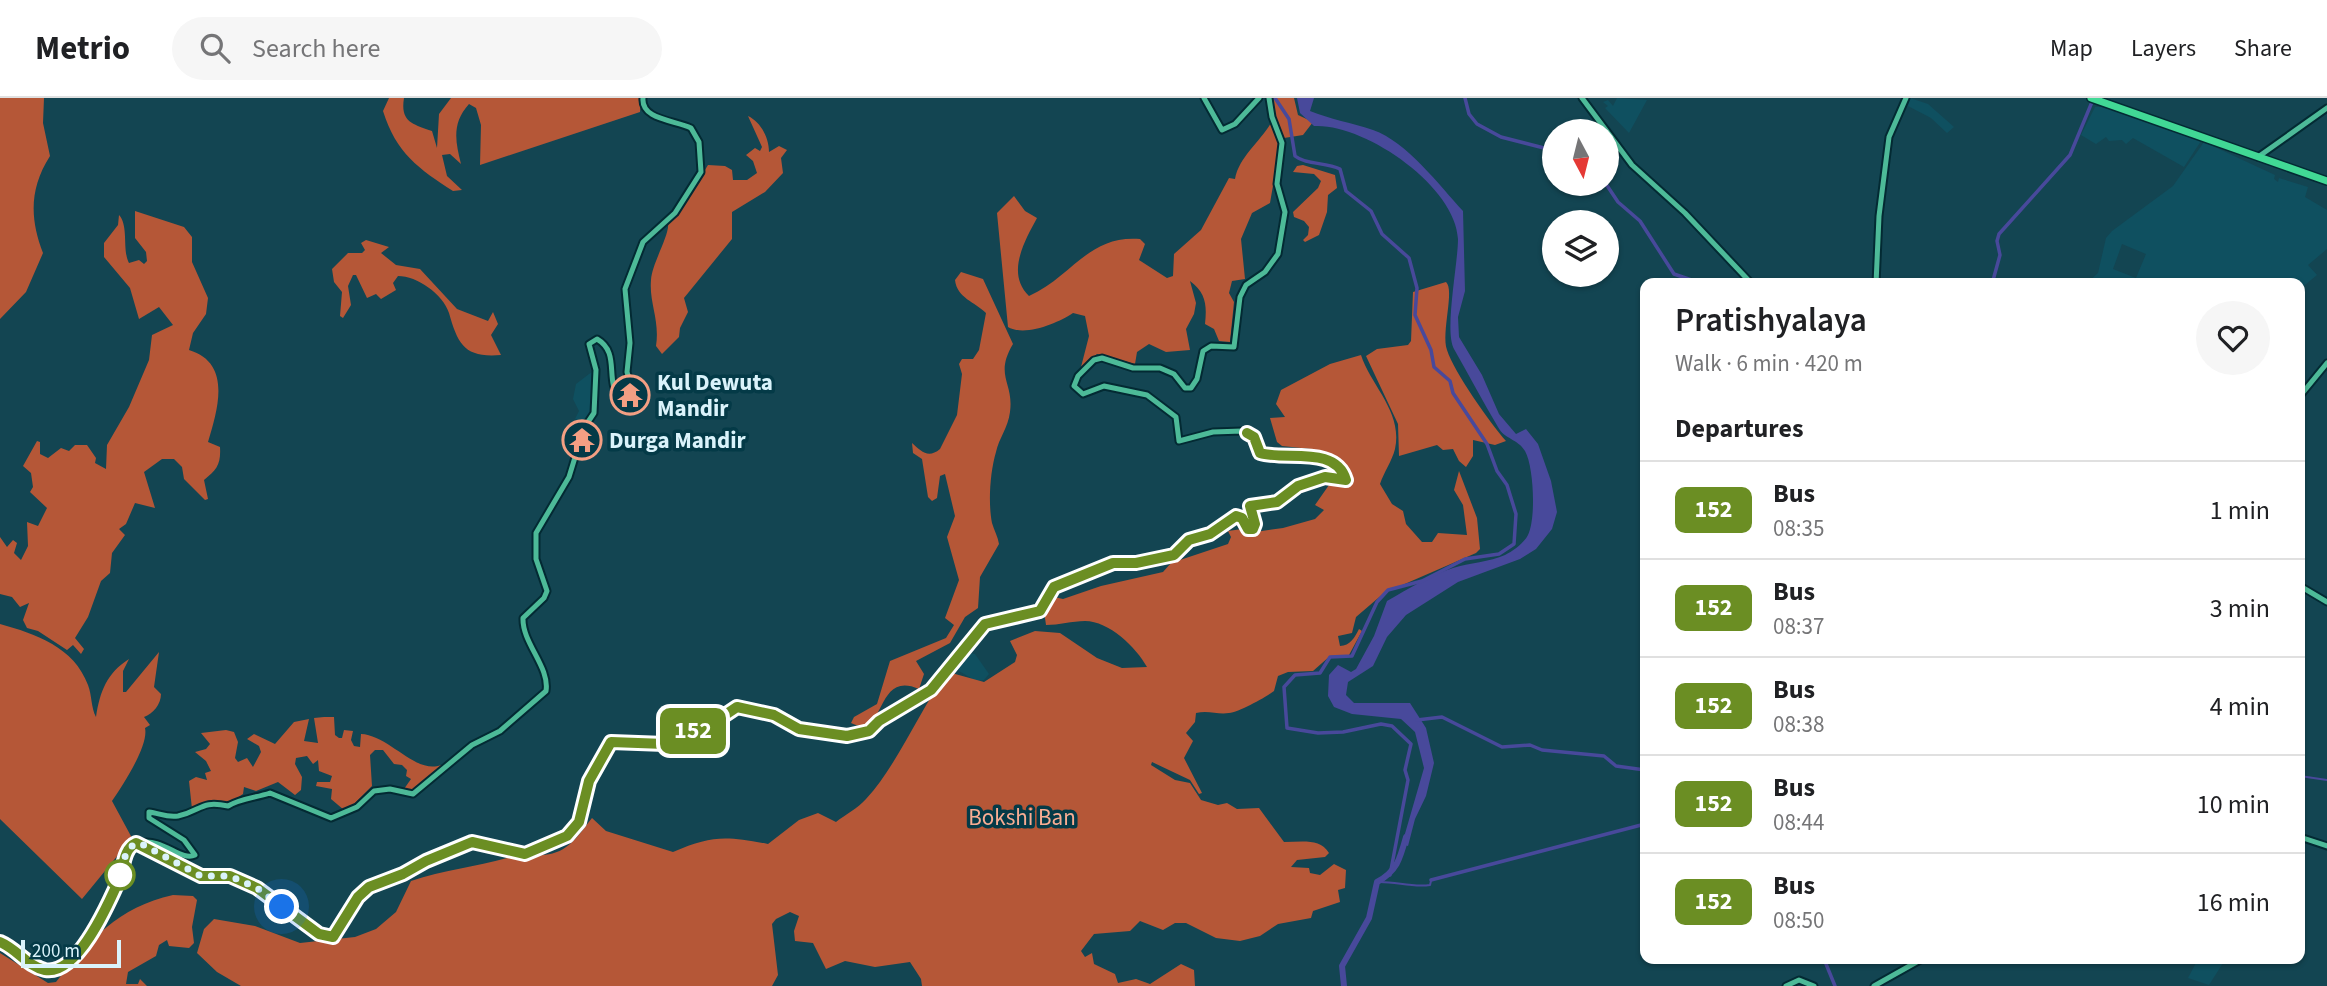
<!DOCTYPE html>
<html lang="en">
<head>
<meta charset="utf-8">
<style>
  body { margin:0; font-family:"Source Sans 3",sans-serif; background:#f6f6f6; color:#202124; height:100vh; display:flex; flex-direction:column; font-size:26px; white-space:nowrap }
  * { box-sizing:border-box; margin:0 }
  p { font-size:23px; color:#757577 }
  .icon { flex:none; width:38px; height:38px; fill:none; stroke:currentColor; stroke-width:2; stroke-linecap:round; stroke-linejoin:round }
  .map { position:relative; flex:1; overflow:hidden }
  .side { position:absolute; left:1640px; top:180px; width:665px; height:686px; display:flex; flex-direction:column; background:#fff; border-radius:14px; box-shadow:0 2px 5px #0004 }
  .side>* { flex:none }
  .badge { padding:0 14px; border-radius:10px; font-size:24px; line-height:46px }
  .needle { width:46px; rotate:173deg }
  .controls { position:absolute; left:1542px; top:21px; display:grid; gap:14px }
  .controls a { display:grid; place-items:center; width:77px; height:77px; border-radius:50%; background:#fff; box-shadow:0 2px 5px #0004; font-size:35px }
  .scale { position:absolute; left:21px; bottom:18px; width:100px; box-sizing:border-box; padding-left:7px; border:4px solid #daf3fb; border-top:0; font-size:19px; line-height:24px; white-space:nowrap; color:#daf3fb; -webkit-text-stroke:5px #043a47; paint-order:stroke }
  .you { position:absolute; width:35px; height:35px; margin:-18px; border:5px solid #fff; border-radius:50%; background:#1a73e8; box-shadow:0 0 0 10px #1a73e833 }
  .map>.badge { position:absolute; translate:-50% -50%; box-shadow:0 0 0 4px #fff }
  h2 { padding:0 35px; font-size:26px; line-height:63px }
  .round { display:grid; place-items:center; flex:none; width:74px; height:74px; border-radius:37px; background:#f6f6f6 }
  .headline { display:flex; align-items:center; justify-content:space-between; height:119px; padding:0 35px }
  h1 { font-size:33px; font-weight:600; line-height:52px }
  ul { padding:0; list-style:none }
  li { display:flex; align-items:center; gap:21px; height:98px; padding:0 35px; border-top:2px solid #e0e0e0 }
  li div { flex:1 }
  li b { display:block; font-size:26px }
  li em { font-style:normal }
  li .badge { min-width:77px; font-weight:700; text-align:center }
  header { display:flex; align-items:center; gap:42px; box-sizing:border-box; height:98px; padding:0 35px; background:#fff; border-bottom:2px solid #e0e0e0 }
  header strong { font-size:33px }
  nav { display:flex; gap:38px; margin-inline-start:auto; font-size:24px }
  .search { width:490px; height:63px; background:#f6f6f6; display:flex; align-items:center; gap:18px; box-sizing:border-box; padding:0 24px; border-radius:38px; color:#757577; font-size:26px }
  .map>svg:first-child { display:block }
</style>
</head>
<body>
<header>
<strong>Metrio</strong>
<div class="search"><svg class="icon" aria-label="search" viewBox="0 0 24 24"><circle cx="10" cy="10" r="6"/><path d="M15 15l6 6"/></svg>Search here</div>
<nav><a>Map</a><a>Layers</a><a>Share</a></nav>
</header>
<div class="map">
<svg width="2327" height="888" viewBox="0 0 2327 888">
  <rect width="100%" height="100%" fill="#134552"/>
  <g fill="#0f5060" fill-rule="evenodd">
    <polygon points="1617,0 1647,2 1629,35 1605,10 1608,8 1603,4 1608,2 1613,8"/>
    <polygon points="1910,0 1928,6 1954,29 1947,35 1931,20 1908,8"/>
    <polygon points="2095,9 2104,9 2201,43 2184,69 2133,40 2126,46 2122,42 2109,43 2106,39 2096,46 2081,37"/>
    <path d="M 2204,44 L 2275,77 L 2274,81 L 2278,84 L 2279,80 L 2308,89 L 2305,99 L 2327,112 L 2327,151 L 2308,167 L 2317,177 L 2300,191 L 2300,186 L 2087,185 L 2098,175 L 2106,140 L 2112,133 L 2173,88 ZM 2122,146 L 2146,156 L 2136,180 L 2113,171 Z"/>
    <polygon points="593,273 591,319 586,324 575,321 579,313 573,301 576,286"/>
    <polygon points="968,555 975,556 989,576 984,582 976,583 959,573 957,563"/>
    <polygon points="2198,861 2217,861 2223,865 2209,887 2188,880"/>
  </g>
  <g fill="#b55737">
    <path d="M 0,0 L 44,0 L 43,25 L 50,58 C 29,91 30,121 43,155 L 26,194 L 0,221 Z"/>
    <path d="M 389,0 L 404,0 C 400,24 413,26 432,33 L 437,50 L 439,16 L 451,0 L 641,0 L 640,14 L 480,67 L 481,27 L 476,10 L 469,6 C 452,25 455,42 461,66 L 450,56 L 442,57 L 447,78 L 462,92 L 453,93 C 419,71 396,55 383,13 Z"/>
    <polygon points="1270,0 1294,0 1298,17 1313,24 1303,37 1284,40 1276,26"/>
    <path d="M 748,18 C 761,24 769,40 769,54 L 779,48 L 787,52 L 781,60 L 783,75 L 765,94 L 732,114 L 732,141 L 684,200 L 688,214 L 680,230 L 679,239 L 662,256 L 656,248 C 660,222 649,205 651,182 C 652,165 670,137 668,125 L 683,108 L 708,67 L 725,68 L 732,72 L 733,82 L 747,82 L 757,75 L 753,63 L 746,57 L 755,50 L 760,53 L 762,49 Z"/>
    <path d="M 1271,25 L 1280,47 L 1270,105 L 1252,115 L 1241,141 L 1245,181 L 1232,183 L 1229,195 L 1234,204 L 1230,244 L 1219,243 L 1214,231 L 1205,226 C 1207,207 1206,195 1190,183 L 1196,205 L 1194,216 L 1186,231 L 1190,252 L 1166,254 L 1149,246 L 1137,254 L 1135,266 L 1097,256 L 1081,269 L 1089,238 L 1085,218 L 1073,215 C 1058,225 1025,239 1008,229 L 997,115 L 1014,98 L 1025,113 L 1037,120 C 1024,144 1006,176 1029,198 C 1073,178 1088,137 1140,141 L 1145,146 L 1139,162 L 1167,180 L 1173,178 L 1174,156 L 1201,132 L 1229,80 L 1235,81 C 1239,59 1259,45 1271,25 Z"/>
    <polygon points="1303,67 1335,77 1337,90 1328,97 1327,114 1319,137 1305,144 1303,142 1308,137 1309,129 1304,123 1294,119 1293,114 1318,90 1321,83 1314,76 1293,74 1297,68"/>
    <path d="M 135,113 L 184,129 L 192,139 L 192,164 L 208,200 L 206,216 L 193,235 L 189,252 C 232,265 218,311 208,344 L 220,349 C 221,366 217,372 204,382 L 208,401 L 205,402 L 184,381 L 182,369 L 174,361 L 162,361 L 144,374 L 155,410 L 135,405 L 126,426 L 119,431 L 125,437 L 112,455 L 110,475 L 101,483 L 88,519 L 75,540 L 84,551 L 81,556 L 73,547 L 67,552 L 38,533 L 27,530 L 23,522 L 29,505 L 20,509 L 12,499 L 0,496 L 0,439 L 7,449 L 13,442 L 17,445 L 14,455 L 21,462 L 28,448 L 27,424 L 38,428 L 47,410 L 30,394 L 33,389 L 31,375 L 23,368 L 37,343 L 40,344 L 40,356 L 48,360 L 61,350 L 69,353 L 75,347 L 87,347 L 96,360 L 95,365 L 106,371 L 107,347 L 129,309 L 149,262 L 152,237 L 173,227 L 159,209 L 139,221 L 130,190 L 104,159 L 104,145 L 118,127 L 119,117 C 129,128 122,152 129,165 L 139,162 L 144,166 L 147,163 L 146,154 L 135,140 Z"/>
    <path d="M 366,142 L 389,149 L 381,155 L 396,167 L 420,171 L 457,211 L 488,223 L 493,214 L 498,226 L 491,237 L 501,257 C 465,260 458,247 449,215 C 443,196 417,178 398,178 L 393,185 L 396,192 L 381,201 L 376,196 L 367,200 L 356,177 L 353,177 L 348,188 L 351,207 L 343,220 L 340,218 L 342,194 L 334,184 L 332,171 L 348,155 L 362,155 L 365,152 L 361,145 Z"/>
    <path d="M 961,174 L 983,181 L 1013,246 C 994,278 1014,284 1010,314 C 1008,330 999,340 996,354 C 990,374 988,405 992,425 C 994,432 998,439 999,446 L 980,479 L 978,510 L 965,519 L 950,545 L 916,563 L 924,576 L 919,591 C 874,571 887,643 851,625 L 854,619 L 877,606 L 890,563 L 946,540 L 954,527 L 945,520 L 959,482 L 947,439 L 955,418 L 945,376 L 940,378 L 937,400 L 932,403 L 928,399 L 922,361 L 913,355 L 912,345 C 921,353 928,361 940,351 L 957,317 L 962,276 L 959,266 L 962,261 L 973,261 L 979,252 L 986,215 C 975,204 957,200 955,182 Z"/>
    <path d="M 1446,184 C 1455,192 1441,234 1447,252 C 1454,274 1490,325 1506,343 L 1495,347 L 1473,342 L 1473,358 L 1466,369 L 1459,363 L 1453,351 L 1443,352 L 1437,347 L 1399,358 L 1398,326 L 1366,258 L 1377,251 L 1408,247 L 1411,243 L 1413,194 Z"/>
    <path d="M 1361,257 C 1371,288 1403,314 1395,351 C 1392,363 1384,374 1380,386 L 1392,406 L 1403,413 L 1406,426 L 1422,444 L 1432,444 L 1438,435 L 1467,437 L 1463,407 L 1454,392 L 1459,373 L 1477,420 L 1480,451 L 1476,455 L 1384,495 L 1356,519 L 1352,535 L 1338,538 L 1340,548 C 1350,548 1355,539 1359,531 L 1362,533 L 1349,557 L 1330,558 L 1313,573 L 1288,574 L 1278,578 L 1274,593 C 1266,599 1239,614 1229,615 C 1218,617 1209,612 1196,615 L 1195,624 L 1186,635 L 1193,643 L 1184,660 L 1202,695 L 1199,696 L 1190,682 L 1152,664 L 1151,667 L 1175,682 L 1190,685 L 1201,702 L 1218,707 L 1227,705 L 1237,711 L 1259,710 L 1284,744 C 1302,744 1320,740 1329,755 L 1325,759 L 1297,762 L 1291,769 L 1309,770 L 1310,775 L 1320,777 L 1334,766 L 1346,772 L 1345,790 L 1338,792 L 1340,804 L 1313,813 L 1311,820 L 1278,826 L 1260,838 L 1240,843 L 1216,840 L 1186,825 L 1175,825 L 1163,832 L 1140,823 L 1130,833 L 1094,836 L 1081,853 L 1085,859 L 1092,855 L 1094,866 L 1115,876 L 1118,885 L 1136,881 L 1150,886 L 1181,866 L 1194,872 L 1195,888 L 922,888 L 921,881 L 910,864 L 875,869 L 845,863 L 826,871 L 813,845 L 795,843 L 794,833 L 799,818 L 790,814 L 776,821 L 772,826 L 778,877 L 772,888 L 241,888 L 217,874 L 197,855 L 204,831 L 214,821 L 255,828 L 300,845 L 355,839 L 376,831 L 396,814 L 411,783 C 443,772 476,769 507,760 C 526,755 549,762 566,749 C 576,742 584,730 592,720 L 606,733 L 673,754 C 712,737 726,738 768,746 L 799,722 L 818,715 L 836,724 C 845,717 858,710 866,701 C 897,668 919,612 948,574 L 984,584 L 1015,564 L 1017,557 L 1010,543 L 1035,533 L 1060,535 L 1097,560 L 1122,570 L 1147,569 C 1136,549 1109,523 1085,523 C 1072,523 1059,527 1046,527 L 1044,513 L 1054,499 L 1063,501 L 1101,488 L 1163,474 L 1171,465 L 1228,446 L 1231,439 L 1228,433 L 1242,431 L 1248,435 L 1283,430 L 1315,421 L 1324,412 L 1315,407 L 1329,387 L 1343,388 L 1352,384 L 1338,363 L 1311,351 L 1282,348 L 1277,344 L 1270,320 L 1285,319 L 1276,306 L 1281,292 L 1330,266 Z"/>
    <path d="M 0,526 C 36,536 74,549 88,587 C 92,597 91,610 96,619 C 100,593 107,575 129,561 L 123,573 L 123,594 L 126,594 L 159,554 L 154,589 L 161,596 C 161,606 153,616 144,619 L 150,627 L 145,630 C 149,647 123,687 112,703 L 132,740 L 82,801 L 0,721 Z"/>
    <path d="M 324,619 L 334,619 L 335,637 L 339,640 L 342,640 L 344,632 L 353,633 L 351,642 L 354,648 L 360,649 L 361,636 C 389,637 416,677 441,667 L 441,670 C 427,678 422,697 404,691 L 411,681 L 406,678 L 407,672 L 402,667 L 394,666 L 383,652 L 375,652 L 370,657 L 372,688 L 352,708 L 344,712 L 331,701 L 332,691 L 316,688 L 317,684 L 330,684 L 332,678 L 319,673 L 318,662 L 313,666 L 307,658 L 296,660 L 295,666 L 302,679 L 301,692 L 295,697 L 278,684 L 256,693 L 244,689 L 243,696 L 226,707 L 209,703 L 192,711 L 189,683 L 196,679 L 207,682 L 205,675 L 211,673 L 206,663 L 195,654 L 206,651 L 210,646 L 201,635 L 226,632 L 234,634 L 238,644 L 235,660 L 238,664 L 247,660 L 253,669 L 261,654 L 259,648 L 247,641 L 254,636 L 275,646 L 294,624 L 309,621 L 304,643 L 318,645 L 314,620 Z"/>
    <path d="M 173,797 L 193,798 L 197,802 L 192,829 L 194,845 L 189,850 L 169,848 L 167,842 L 159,847 L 156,858 L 128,874 L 126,886 L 138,886 L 140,881 L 147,888 L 0,888 L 0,855 L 48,885 L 56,884 C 90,842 118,809 173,797 Z"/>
  </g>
  <path fill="#48499b" d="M 1297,0 L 1314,0 L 1310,13 C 1329,21 1353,25 1373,32 C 1407,44 1439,87 1463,113 L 1465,193 L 1458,219 L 1459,239 L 1482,277 L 1499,316 L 1516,336 L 1526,331 L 1538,346 L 1551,383 L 1557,414 L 1552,431 L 1536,451 L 1520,461 L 1458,484 L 1406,517 L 1387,539 L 1373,568 L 1348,584 L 1346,597 L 1354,605 L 1410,605 L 1426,630 L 1434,665 L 1426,698 L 1415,721 L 1408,748 L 1402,746 L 1424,670 L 1415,634 L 1401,621 L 1352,616 L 1334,609 L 1328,598 L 1329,577 L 1338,567 L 1351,574 L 1356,571 L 1374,538 L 1387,503 C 1408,491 1430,477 1453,470 C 1469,465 1490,464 1505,457 C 1513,453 1524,445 1528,437 C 1536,421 1534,369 1525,353 C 1518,341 1504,341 1498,329 C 1483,304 1469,277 1454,251 C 1444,233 1458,166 1458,141 C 1456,88 1364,25 1314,28 L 1300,15 Z"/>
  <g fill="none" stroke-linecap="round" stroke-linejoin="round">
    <g stroke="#48499b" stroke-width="2">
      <polyline points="2300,678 2327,682"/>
      <path d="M 1377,784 C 1395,783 1412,790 1430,787 L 1431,783"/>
    </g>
    <g stroke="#48499b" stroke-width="3.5">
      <path d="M 1275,0 L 1289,21 L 1295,58 C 1306,67 1326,64 1340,71 L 1346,93 L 1371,113 L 1382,136 L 1409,160 L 1417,190 L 1415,217 L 1431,252 L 1434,269 L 1450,283 L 1453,295 L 1487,346 L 1497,373 L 1507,387 L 1516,416 L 1514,446 L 1499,456 L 1465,461 L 1422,483 L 1388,492 L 1377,504 L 1352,558 L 1330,559 L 1320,575 L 1295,577 L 1284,589 L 1287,630 L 1318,635 L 1343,634 L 1381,626 L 1392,628 L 1411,646 L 1405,672 L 1408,682 L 1390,777"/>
      <polyline points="1465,0 1469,16 1477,26 1501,39 1544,50 1554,57"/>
      <polyline points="1606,86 1618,104 1640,123 1674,176 1703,186"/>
      <polyline points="1992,186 2000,157 1997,143 1999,136 2070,57 2092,4"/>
      <polyline points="1417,622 1442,619 1502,649 1530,647 1542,652 1604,658 1616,668 1645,672"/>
      <polyline points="1431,782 1645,726"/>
      <polyline points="1824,861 1835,888"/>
    </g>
    <path stroke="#48499b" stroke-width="6" d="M 1344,888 L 1342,868 L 1369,820 L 1377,784 C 1397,773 1400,761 1406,739"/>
    <g stroke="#032a33" stroke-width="9">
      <g id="major">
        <polyline points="1204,0 1222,32 1235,26 1259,0"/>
        <polyline points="1582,0 1632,67 1685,115 1752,186"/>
        <polyline points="2258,59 2327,10"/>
        <polyline points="1876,186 1879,118 1889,39 1906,0"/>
        <polyline points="2300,298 2327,265"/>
        <polyline points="2300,488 2327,504"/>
        <polyline points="2300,739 2327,748"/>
        <path d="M 140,745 C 162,739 181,764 195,757 L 184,742 L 149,720 L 149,714 C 159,715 167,720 178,718 C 202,713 200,702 228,708 C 242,700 255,700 270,695 L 331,720 L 357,709 L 374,693 L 390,691 L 413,696 L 472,647 L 500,633 L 546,593 C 550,569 522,545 523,520 L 544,500 L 547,493 L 536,461 L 536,435 L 569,379 L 584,330 L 594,315 L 596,272 L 589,246 L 597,241 C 621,255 604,282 620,301 L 630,301 L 633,294 L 627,274 L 630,245 L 625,191 L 643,144 L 675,115 L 701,74 L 699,44 L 691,30 C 675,22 641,22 643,0"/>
        <path d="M 0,844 C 17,851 27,868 45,872 C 77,878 108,807 119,782 C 124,770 123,751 136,745 L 201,778 L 230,778 L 257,790 L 319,837 L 333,839 L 358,798 L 369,789 L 403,776 L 426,763 L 472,744 L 525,756 L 567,739 L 579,724 L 589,683 L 611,644 L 665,646 L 716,623 L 737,609 L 774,617 L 799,631 L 833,637 L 869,633 L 879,623 L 931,591 L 984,525 L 1040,513 L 1054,490 L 1113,465 L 1136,465 L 1174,457 L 1185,444 L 1218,432 L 1235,418 L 1242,420 L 1248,431 L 1253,431 L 1255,426 L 1249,408 L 1277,404 L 1298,388 L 1325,379 L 1345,382 C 1343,349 1281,361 1260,355 L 1254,339 L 1242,333 L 1213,334 L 1179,343 L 1176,319 L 1147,297 L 1104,288 L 1083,296 L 1074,288 L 1078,278 L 1094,262 L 1102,260 L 1133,270 L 1160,270 L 1174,276 L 1185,290 L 1191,290 L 1197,281 L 1203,253 L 1211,248 L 1234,249 L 1240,199 L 1246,187 L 1265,174 L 1278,156 L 1285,114 L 1277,86 L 1282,45 L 1272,19 L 1269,0"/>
        <polyline points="1786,888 1799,882 1814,888"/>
        <polyline points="1874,888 1922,861"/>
      </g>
    </g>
    <g stroke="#032a33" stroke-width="10">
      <polyline id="highway" points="2091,0 2327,83"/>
    </g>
    <use href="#major" stroke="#4dba98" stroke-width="5"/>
    <use href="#highway" stroke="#41d895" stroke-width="7"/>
  </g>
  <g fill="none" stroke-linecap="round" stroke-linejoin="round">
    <g stroke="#fff" stroke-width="16">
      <path id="line" d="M 0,844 C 17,851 27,868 45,872 C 77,878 108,807 119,782 C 124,769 123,751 136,745 L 201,778 L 230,778 L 257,790 L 319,836 L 333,839 L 358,799 L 369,789 L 403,776 L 426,763 L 472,744 L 525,756 L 567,738 L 579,724 L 589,683 L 611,644 L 665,646 L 716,623 L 737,609 L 774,617 L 799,631 L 847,638 L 869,633 L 879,623 L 931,592 L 985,526 L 1040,513 L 1054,489 L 1113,465 L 1136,465 L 1174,457 L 1189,442 L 1210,436 L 1236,418 L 1242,420 L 1248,431 L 1253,431 L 1255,426 L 1250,408 L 1277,404 L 1298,388 L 1325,379 L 1346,382 C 1336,347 1285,363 1260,355 L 1254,339 L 1247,335"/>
    </g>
    <use href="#line" stroke="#6b8e23" stroke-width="10"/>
    <path stroke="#daf3fb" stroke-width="7" stroke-dasharray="0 12.6" d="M 120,777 L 120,780 C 123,767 124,747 140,745 L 201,778 L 230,778 L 257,790 L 282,809"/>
  </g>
  <defs>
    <g id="temple-ring" transform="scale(2.0125)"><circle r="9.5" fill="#043a47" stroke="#f39f83" stroke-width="1.5"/><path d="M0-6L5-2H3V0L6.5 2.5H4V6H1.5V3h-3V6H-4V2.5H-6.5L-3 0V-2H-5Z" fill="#f39f83"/></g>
  </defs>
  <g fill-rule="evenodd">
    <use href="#temple-ring" x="630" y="297"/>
    <use href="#temple-ring" x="582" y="342"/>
  </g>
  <circle fill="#fff" stroke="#6b8e23" stroke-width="3.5" cx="120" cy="777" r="14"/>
  <g text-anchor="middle" stroke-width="7" stroke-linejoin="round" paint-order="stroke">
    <g font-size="23" font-weight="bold" fill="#daf3fb" stroke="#043a47" text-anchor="start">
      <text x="657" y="292">Kul Dewuta<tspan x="657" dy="26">Mandir</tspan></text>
      <text x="609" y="350">Durga Mandir</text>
    </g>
    <g font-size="23" fill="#f8ad93" stroke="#043a47">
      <text x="1022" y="727">Bokshi Ban</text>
    </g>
  </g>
</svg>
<div class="controls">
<a><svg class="needle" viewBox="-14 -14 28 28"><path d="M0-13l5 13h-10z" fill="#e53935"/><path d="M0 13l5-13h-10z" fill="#757577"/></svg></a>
<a><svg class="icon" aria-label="layers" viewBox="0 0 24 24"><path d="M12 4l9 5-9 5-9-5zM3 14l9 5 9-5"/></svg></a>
</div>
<div class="scale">200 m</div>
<div class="you" style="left:282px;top:809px"></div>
<b class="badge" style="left:693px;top:633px;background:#6b8e23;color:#fff">152</b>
<section class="side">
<div class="headline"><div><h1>Pratishyalaya</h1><p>Walk · 6 min · 420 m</p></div><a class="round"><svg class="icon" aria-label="heart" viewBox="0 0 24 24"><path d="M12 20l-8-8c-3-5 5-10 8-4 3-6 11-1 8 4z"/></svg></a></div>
<h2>Departures</h2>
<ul>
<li><span class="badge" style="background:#6b8e23;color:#fff">152</span><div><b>Bus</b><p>08:35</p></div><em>1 min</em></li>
<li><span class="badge" style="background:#6b8e23;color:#fff">152</span><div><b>Bus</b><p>08:37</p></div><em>3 min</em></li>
<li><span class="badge" style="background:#6b8e23;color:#fff">152</span><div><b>Bus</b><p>08:38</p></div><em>4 min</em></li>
<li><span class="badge" style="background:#6b8e23;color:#fff">152</span><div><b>Bus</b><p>08:44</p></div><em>10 min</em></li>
<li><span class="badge" style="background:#6b8e23;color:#fff">152</span><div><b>Bus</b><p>08:50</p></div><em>16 min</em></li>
</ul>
</section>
</div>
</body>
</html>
